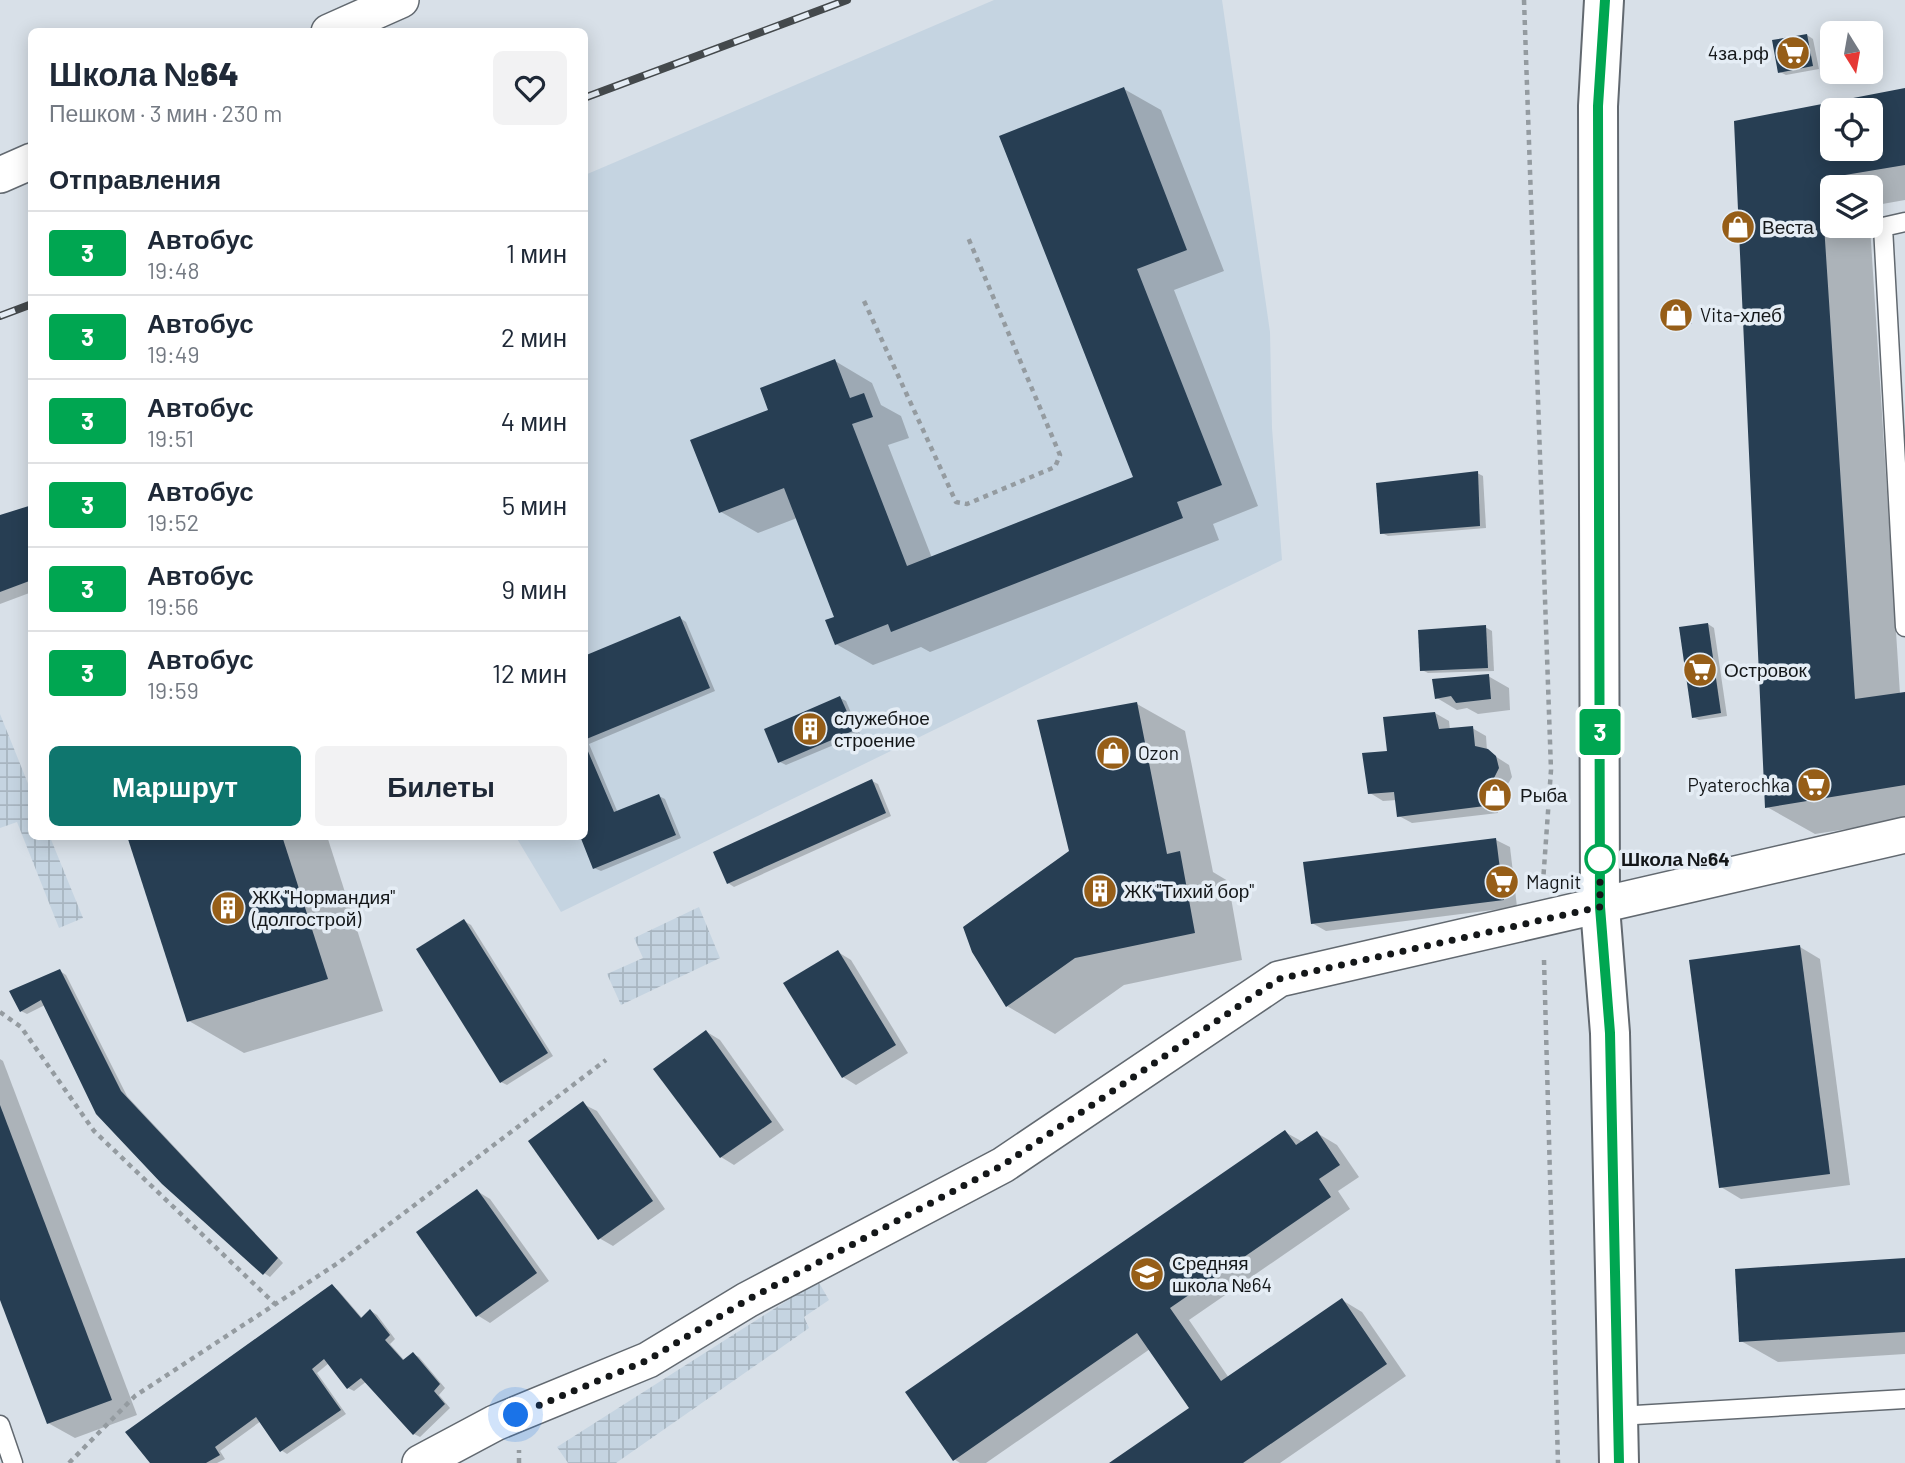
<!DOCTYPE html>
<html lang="ru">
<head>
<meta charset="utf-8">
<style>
  body { margin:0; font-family:Barlow,sans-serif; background:#f2f2f3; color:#1f2937; height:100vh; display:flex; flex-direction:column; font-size:26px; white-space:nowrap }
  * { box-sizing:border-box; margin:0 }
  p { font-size:23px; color:#747a83 }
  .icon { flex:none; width:38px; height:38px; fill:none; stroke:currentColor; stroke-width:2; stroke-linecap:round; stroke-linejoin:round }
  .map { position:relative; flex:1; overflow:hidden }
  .panel { position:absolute; left:28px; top:28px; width:560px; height:812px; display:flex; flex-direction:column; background:#fff; border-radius:10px; box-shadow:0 4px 18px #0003 }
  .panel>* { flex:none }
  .badge { padding:0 14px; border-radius:5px; font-size:24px; line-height:46px }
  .needle { width:46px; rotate:169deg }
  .buttons { position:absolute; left:1820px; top:21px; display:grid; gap:14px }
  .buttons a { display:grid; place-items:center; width:63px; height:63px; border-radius:10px; background:#fff; box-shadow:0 4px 18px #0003; font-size:35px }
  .you { position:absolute; width:35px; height:35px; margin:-18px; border:5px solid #fff; border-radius:50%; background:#1a73e8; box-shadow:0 0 0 10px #1a73e833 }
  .map>.badge { position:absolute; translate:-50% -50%; box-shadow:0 0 0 4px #fff }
  h2 { padding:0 21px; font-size:26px; line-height:63px }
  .round { display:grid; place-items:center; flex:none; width:74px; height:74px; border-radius:10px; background:#f2f2f3 }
  .head { display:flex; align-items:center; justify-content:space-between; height:119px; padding:0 21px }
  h1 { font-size:33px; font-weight:800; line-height:52px }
  .action { display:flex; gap:14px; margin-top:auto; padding:14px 21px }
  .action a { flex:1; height:80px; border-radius:10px; background:#0f766e; color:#fff; font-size:28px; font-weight:800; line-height:80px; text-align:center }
  .action a+a { background:#f2f2f3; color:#1f2937 }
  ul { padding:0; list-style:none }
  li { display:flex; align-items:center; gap:21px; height:84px; padding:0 21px; border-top:2px solid #e0e1e3 }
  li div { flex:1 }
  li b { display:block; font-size:26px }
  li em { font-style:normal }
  li .badge { min-width:77px; font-weight:700; text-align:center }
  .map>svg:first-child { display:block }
</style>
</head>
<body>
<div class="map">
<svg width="1905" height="1463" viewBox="0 0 1905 1463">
  <defs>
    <pattern id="industrial-grid" width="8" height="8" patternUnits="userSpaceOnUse" patternTransform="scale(1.75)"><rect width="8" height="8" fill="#c5d4e1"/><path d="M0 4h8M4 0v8" fill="none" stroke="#a8b5c0"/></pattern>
  </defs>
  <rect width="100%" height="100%" fill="#d8e0e8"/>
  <polygon fill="#c5d4e1" points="994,0 1222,0 1270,332 1272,428 1282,560 561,912 516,837 584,836 585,175"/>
  <g fill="url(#industrial-grid)">
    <polygon points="0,714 31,791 32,836 50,837 83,918 59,928 17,822 0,828"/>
    <polygon points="699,907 720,958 621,1005 607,974 643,958 634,938"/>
    <polygon points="818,1281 829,1300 804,1317 809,1328 616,1463 568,1463 557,1447"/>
  </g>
  <g fill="#0003" fill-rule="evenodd">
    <polygon points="1807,35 1813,39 1819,69 1786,75 1780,72"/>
    <polygon points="1124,89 1161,110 1224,271 1174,290 1258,506 1213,524 1219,540 930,652 921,647 873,665 836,644 836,618 797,518 758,533 721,512 770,411 835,361 872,383 881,405 901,416 909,438 888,445 932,558 1135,478"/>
    <path d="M 1905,89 L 1905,200 L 1871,206 L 1871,187 L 1832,187 L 1832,226 L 1870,226 L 1900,694 L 1905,693 L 1905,820 L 1815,834 L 1767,807 L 1736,123 ZM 1832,110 L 1871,110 L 1871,149 L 1832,149 Z"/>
    <polygon points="1684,308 1690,312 1692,324 1675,326 1669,322"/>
    <polygon points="1477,473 1483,476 1486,528 1388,536 1382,533"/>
    <polygon points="32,507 32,592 0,604 0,517"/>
    <polygon points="680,618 686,622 715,691 589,744 618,813 659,796 665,799 681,838 601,871 594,868 584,836 584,657"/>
    <polygon points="1708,624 1714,628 1727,716 1699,720 1693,717"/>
    <polygon points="1485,627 1492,631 1494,671 1428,673 1422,670"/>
    <polygon points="1488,676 1509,688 1510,710 1478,714 1467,708 1457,710 1437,698"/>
    <polygon points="840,698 846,701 860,734 786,765 780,762"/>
    <polygon points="1137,704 1185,731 1213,872 1228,881 1242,960 1124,985 1055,1034 1007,1006 1071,851"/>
    <polygon points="1435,713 1449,721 1450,730 1472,728 1486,736 1487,751 1509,765 1512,777 1506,787 1495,792 1498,813 1412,823 1399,816 1397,800 1383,801 1370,793 1389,752"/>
    <polygon points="872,781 878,784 891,816 734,887 728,883"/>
    <polygon points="129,836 327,836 383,1011 244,1053 189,1021"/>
    <polygon points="1496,840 1510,847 1517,907 1326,931 1312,923"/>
    <polygon points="464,921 471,925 553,1056 507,1085 501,1082"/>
    <polygon points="1800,947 1820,959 1850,1185 1741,1199 1721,1187"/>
    <polygon points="838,952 851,960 908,1053 856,1085 843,1077"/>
    <polygon points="60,971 66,975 127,1096 283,1263 270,1277 264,1273 45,1005 27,1014 21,1011"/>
    <polygon points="707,1032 720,1040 784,1130 734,1165 721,1157"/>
    <polygon points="0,1059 3,1061 137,1415 75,1438 48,1423 0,1295"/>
    <polygon points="583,1104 597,1111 665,1209 613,1246 599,1238"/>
    <polygon points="1285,1132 1303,1142 1317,1133 1337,1145 1359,1177 1338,1191 1350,1209 1189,1320 1229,1378 1342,1300 1362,1312 1406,1376 1280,1463 1112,1463 1191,1408 1150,1349 986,1463 960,1463 954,1459"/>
    <polygon points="477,1191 490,1199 549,1281 490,1323 477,1315"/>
    <polygon points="1905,1260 1905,1354 1778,1362 1741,1341"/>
    <polygon points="332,1286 338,1290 363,1319 371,1311 377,1315 395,1339 390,1344 405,1361 413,1354 419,1357 445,1388 439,1395 450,1408 420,1437 414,1434 367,1381 354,1391 348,1388 329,1363 317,1373 346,1414 287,1454 281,1450 261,1421 220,1451 225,1459 217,1463 152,1463"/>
  </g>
  <g fill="#273e53" fill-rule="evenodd">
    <polygon points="1807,34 1813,66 1778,73 1772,40"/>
    <polygon points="1124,87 1187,250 1137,269 1222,485 1177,502 1183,518 891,632 888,624 835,645 825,620 834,617 784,488 719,513 690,440 768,410 760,388 835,359 850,398 864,393 873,417 852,424 907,566 1133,477 999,136"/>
    <path d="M 1905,88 L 1905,165 L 1821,179 L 1855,699 L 1905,692 L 1905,785 L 1765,808 L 1734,121 ZM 1832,110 L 1871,110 L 1871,149 L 1832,149 Z"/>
    <polygon points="1684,306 1686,322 1667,323 1666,309"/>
    <polygon points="1478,471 1480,526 1380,534 1376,483"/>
    <polygon points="32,505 32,580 0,592 0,515"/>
    <polygon points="680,616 710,688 584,740 584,656"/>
    <polygon points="1708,623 1721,713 1692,718 1679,627"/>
    <polygon points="1486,625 1488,668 1420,671 1418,630"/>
    <polygon points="1489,674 1491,699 1456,703 1451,696 1435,699 1432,679"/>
    <polygon points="840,696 855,730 778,763 764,729"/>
    <polygon points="1137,702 1167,854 1180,851 1195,933 1075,958 1006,1007 972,952 963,927 1069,851 1037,720"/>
    <polygon points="1435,712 1439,729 1473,726 1475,746 1488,749 1496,756 1499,768 1493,780 1483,784 1485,806 1397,817 1394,792 1368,794 1362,753 1387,751 1383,717"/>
    <polygon points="584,742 614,812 659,794 676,835 593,869 580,836 584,836"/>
    <polygon points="872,779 886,813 727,884 713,852"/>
    <polygon points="127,836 282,836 328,979 187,1022"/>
    <polygon points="1496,838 1504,900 1311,924 1303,862"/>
    <polygon points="464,919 548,1053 500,1083 416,949"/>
    <polygon points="1800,945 1830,1174 1719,1188 1689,960"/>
    <polygon points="838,950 896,1045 842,1078 783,983"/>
    <polygon points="60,969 121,1091 278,1258 263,1275 162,1184 96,1114 41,1000 20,1012 9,991"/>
    <polygon points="706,1030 772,1122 720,1158 653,1069"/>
    <polygon points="583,1101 653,1201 598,1240 528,1141"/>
    <polygon points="0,1105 112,1400 47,1424 0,1300"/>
    <polygon points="1285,1130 1296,1145 1317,1131 1340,1165 1319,1179 1331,1197 1170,1308 1221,1381 1342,1298 1387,1364 1243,1463 1109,1463 1189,1408 1137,1333 953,1461 905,1392"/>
    <polygon points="477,1189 537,1273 476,1317 416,1232"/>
    <polygon points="1905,1258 1905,1332 1739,1342 1735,1269"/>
    <polygon points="332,1284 361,1318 370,1309 390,1335 385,1340 403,1360 413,1352 440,1384 434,1391 445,1404 413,1435 361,1378 347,1389 324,1359 312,1369 341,1410 280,1452 256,1417 215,1447 220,1455 206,1463 150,1463 125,1432"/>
  </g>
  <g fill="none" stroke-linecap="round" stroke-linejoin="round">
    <g stroke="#626970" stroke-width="21">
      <g id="lane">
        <polyline points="1905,222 1883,227 1905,627"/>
        <polyline points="1618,1416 1905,1399"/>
        <polyline points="0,1425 13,1463"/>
      </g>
    </g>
    <g stroke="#626970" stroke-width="38">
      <g id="street">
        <polyline points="329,32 401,0"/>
        <polyline points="0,175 32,161"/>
        <polyline points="420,1463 495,1423 648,1360 747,1300 1003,1165 1279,979 1905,835"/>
      </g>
    </g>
    <g stroke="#626970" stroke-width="42">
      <polyline id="secondary" points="1604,0 1598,106 1600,907 1610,1033 1619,1463"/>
    </g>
    <g stroke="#949ba0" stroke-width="4.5" stroke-dasharray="5 5" stroke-linecap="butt">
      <polyline points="1524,0 1551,770 1543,882"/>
      <polyline points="864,301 956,502 967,504 1055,467 1060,455 967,235"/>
      <polyline points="1544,960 1558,1463"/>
      <polyline points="0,1012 21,1027 94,1131 275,1304"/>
      <polyline points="69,1463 135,1396 338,1263 606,1060"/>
      <polyline points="519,1463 519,1450"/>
    </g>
    <use href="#lane" stroke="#fff" stroke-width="18"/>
    <use href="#street" stroke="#fff" stroke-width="35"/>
    <use href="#secondary" stroke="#fff" stroke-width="38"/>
    <g stroke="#44494c" stroke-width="8">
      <g id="rail">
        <polyline points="584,98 847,0"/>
        <polyline points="0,316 32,304"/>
      </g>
    </g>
    <use href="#rail" stroke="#e5edf5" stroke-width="5" stroke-dasharray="16" stroke-linecap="butt"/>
  </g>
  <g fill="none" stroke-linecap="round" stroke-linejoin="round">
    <g stroke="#fff" stroke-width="16">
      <polyline id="line" points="1605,0 1598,106 1600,907 1610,1033 1619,1463"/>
    </g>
    <use href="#line" stroke="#00a651" stroke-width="10"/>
    <polyline stroke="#141719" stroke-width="7" stroke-dasharray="0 12.6" points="516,1415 648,1360 747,1300 1003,1165 1279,979 1600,907 1600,853 1600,859"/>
  </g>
  <defs>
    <g id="supermarket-disc" transform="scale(1.75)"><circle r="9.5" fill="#965e18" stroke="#e5edf5"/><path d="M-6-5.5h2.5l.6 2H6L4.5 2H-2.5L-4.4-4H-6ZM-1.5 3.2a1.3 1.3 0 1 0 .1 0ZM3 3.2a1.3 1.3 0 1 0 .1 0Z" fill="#fff"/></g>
    <g id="shop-disc" transform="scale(1.75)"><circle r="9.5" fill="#965e18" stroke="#e5edf5"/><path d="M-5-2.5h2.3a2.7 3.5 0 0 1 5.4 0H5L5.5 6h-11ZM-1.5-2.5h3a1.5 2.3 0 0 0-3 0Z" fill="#fff"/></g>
    <g id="building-disc" transform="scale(1.75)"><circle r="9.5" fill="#965e18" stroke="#e5edf5"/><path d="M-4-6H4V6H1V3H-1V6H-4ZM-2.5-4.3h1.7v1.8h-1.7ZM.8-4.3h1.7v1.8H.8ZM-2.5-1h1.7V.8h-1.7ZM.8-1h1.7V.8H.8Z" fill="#fff"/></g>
    <g id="school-disc" transform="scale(1.75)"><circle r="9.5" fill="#965e18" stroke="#e5edf5"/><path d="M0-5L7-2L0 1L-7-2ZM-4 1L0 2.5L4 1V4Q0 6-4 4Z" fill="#fff"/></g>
  </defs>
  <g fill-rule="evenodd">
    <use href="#supermarket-disc" x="1793" y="53"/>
    <use href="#shop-disc" x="1738" y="227"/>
    <use href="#shop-disc" x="1676" y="315"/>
    <use href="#supermarket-disc" x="1700" y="670"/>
    <use href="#building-disc" x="810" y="729"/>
    <use href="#shop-disc" x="1113" y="753"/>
    <use href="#supermarket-disc" x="1814" y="785"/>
    <use href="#shop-disc" x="1495" y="795"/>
    <use href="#supermarket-disc" x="1502" y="882"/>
    <use href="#building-disc" x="1100" y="891"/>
    <use href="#building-disc" x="228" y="908"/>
    <use href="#school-disc" x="1147" y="1274"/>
  </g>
  <circle fill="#fff" stroke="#00a651" stroke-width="3.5" cx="1600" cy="859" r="14"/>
  <g text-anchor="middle" stroke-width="7" stroke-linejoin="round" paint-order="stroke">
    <g font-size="19" fill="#141719" stroke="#e5edf5" text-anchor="start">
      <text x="1769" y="60" text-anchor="end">4за.рф</text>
      <text x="1762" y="234">Веста</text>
      <text x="1700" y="322">Vita-хлеб</text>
      <text x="1724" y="677">Островок</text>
      <text x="834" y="725">служебное<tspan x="834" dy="22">строение</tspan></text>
      <text x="1138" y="760">Ozon</text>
      <text x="1790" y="792" text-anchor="end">Pyaterochka</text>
      <text x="1520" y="802">Рыба</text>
      <text x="1526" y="889">Magnit</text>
      <text x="1124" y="898">ЖК "Тихий бор"</text>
      <text x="252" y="904">ЖК "Нормандия"<tspan x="252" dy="22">(долгострой)</tspan></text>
      <text x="1172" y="1270">Средняя<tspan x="1172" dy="22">школа №64</tspan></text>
    </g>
    <g font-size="19" font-weight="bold" fill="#141719" stroke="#e5edf5" text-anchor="start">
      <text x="1621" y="866">Школа №64</text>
    </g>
  </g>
</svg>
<div class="buttons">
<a><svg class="needle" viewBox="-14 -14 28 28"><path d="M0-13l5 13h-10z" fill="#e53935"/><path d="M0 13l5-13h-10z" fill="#747a83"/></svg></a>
<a><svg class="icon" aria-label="locate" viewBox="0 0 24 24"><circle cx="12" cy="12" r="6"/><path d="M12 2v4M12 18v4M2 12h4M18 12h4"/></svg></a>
<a><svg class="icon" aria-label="layers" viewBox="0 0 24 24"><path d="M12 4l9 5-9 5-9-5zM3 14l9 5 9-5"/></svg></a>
</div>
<div class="you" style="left:516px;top:1415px"></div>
<b class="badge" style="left:1600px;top:732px;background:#00a651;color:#fff">3</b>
<section class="panel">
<div class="head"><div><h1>Школа №64</h1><p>Пешком · 3 мин · 230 m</p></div><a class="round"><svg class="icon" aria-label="heart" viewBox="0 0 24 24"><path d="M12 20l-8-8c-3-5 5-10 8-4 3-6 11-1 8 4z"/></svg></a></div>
<h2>Отправления</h2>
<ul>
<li><span class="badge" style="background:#00a651;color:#fff">3</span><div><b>Автобус</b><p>19:48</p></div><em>1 мин</em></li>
<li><span class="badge" style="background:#00a651;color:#fff">3</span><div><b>Автобус</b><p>19:49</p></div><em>2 мин</em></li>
<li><span class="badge" style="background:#00a651;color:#fff">3</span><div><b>Автобус</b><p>19:51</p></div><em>4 мин</em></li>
<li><span class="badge" style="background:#00a651;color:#fff">3</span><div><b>Автобус</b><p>19:52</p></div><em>5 мин</em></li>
<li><span class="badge" style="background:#00a651;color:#fff">3</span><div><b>Автобус</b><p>19:56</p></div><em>9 мин</em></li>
<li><span class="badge" style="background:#00a651;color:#fff">3</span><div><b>Автобус</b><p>19:59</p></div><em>12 мин</em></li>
</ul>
<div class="action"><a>Маршрут</a><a>Билеты</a></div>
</section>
</div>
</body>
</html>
